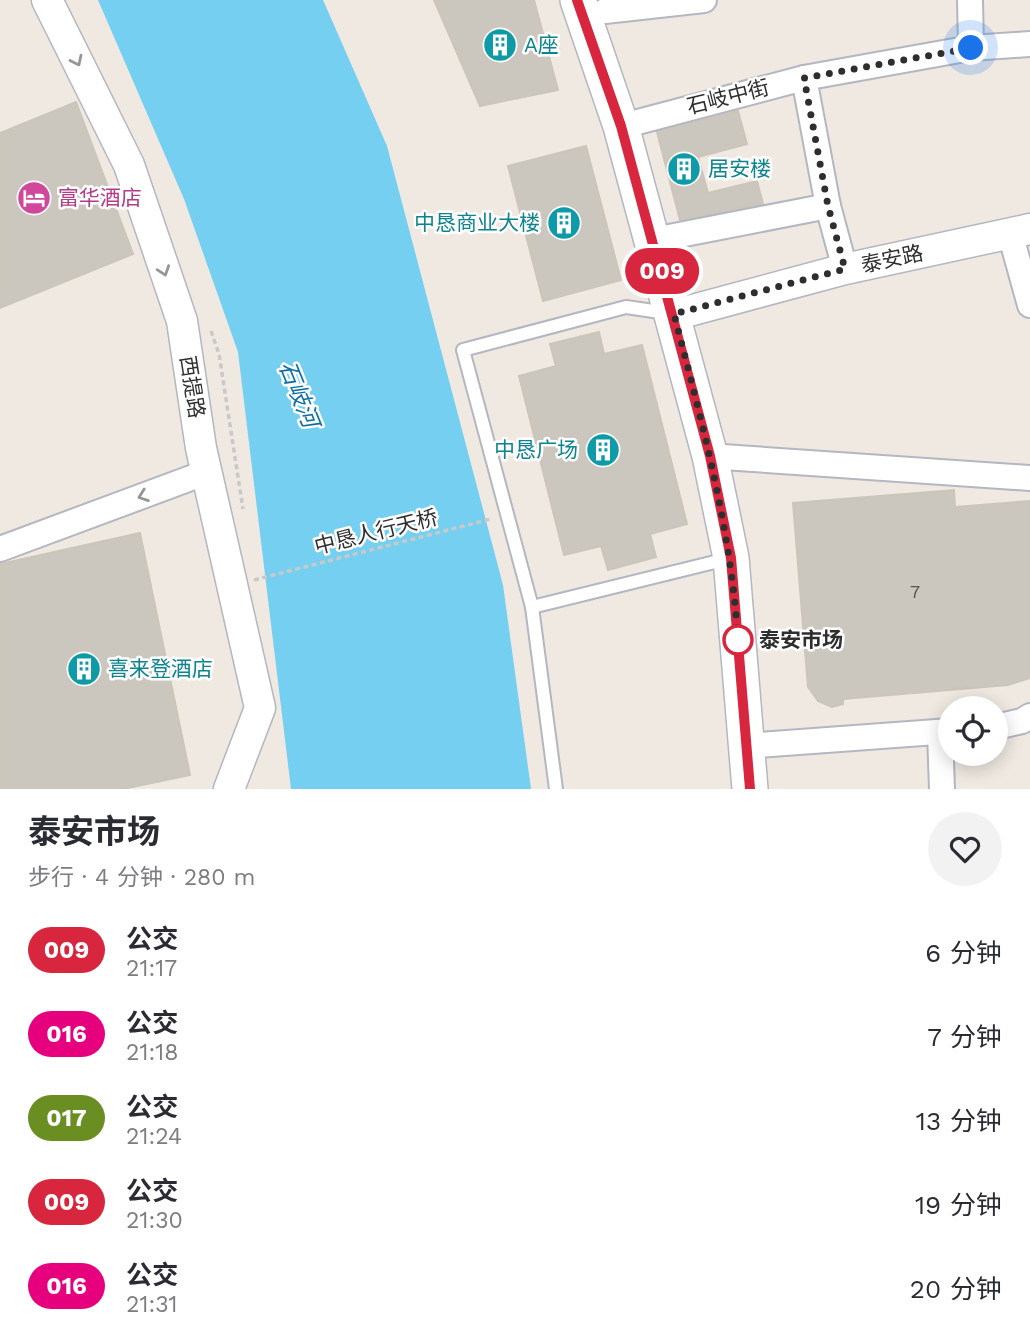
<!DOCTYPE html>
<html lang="zh">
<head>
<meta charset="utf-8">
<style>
  body { margin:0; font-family:"Work Sans","Noto Sans SC",sans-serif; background:#f2f2f3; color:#2b2b33; height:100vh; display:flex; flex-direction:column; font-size:26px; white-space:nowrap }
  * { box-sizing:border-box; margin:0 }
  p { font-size:23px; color:#7c7c81 }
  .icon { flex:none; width:38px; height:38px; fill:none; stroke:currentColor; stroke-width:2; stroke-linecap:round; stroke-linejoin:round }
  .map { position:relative; height:789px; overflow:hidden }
  .panel { display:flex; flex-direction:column; background:#fff; flex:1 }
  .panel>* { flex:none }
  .badge { padding:0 14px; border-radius:23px; font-size:24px; line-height:46px }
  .fabs { position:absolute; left:938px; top:696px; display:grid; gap:14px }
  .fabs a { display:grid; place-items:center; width:70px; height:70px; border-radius:50%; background:#fff; box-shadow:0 4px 18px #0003; font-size:35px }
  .you { position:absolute; width:35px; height:35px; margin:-18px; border:5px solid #fff; border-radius:50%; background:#1a73e8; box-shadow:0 0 0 10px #1a73e833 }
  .map>.badge { position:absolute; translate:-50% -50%; box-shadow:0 0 0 4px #fff }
  .round { display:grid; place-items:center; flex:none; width:74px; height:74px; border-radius:37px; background:#f2f2f3 }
  .head { display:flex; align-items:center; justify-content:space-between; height:119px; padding:0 28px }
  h1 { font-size:33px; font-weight:700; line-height:52px }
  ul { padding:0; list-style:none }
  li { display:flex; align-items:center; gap:21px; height:84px; padding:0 28px }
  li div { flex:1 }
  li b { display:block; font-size:26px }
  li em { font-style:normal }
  li .badge { min-width:77px; font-weight:700; text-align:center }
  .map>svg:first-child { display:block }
</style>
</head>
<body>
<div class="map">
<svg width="1030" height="789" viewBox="0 0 1030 789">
  <rect width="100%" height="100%" fill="#efe9e1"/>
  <polygon fill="#75cff0" points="98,0 323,0 387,146 503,585 531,789 291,789 238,352 184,199"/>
  <g fill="#cbc7bf" stroke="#cbc5ba" stroke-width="2">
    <polygon points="434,0 534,0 558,90 480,106"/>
    <polygon points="76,102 133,254 0,308 0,133"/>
    <polygon points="738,111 747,144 698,157 708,193 757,181 763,204 680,220 657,132"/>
    <polygon points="586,146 621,280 543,301 508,166"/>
    <polygon points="599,332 604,354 642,345 687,524 650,534 656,557 608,570 601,546 564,555 519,376 556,366 550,344"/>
    <polygon points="954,490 955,507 1030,501 1030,678 1008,685 843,699 843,704 832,707 818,701 808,687 793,503"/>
    <polygon points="140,533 190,775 123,789 0,789 0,564"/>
  </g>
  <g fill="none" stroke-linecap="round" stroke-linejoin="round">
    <g stroke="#b4b7c1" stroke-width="16">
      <g id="service">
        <polyline points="532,607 727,559"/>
        <polyline points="556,789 532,607 463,350 626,307 667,313"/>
      </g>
    </g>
    <g stroke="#b4b7c1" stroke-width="28">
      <g id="minor">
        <polyline points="970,0 971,48"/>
        <polyline points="605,11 704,0"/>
        <polyline points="804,78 828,206 845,269"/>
        <polyline points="634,123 804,78 971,48 1030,44"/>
        <polyline points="1010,233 1030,305"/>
        <polyline points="664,238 828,206"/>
        <polyline points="723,457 1030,478"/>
        <polyline points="0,549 207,472"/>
        <polyline points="996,727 1022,721 1030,716"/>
        <polyline points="940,732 942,789"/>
        <polyline points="759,745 950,731"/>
      </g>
    </g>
    <g stroke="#b4b7c1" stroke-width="33">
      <g id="tertiary">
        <polyline points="47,0 129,165 182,321 201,448 260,708 229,789"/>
        <polyline points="674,315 845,269 1030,229"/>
      </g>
    </g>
    <g stroke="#b4b7c1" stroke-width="38">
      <polyline id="secondary" points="578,0 621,126 710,456 731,558 750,789"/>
    </g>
    <g stroke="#c9c9c9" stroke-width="3.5" stroke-dasharray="5 3.5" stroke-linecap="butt">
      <polyline points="211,331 219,354 243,509"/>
      <polyline points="254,580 491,519"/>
    </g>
    <use href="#service" stroke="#fff" stroke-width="12"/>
    <use href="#minor" stroke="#fff" stroke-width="24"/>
    <use href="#tertiary" stroke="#fff" stroke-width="30"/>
    <use href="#secondary" stroke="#fff" stroke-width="35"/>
  </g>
  <defs><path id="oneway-chevron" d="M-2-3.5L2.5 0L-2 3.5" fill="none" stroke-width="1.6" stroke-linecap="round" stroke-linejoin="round" transform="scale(1.75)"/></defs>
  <g stroke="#969696">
    <use href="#oneway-chevron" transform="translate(77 61) rotate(64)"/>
    <use href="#oneway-chevron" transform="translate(164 271) rotate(71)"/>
    <use href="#oneway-chevron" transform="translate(143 496) rotate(160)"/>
  </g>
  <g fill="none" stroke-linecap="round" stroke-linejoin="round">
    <g stroke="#fff" stroke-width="16">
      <polyline id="line" points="577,0 621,126 710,456 731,558 750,789"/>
    </g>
    <use href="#line" stroke="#d7263d" stroke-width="10"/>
    <path stroke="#2e2e2e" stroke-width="7" stroke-dasharray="0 12.6" d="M 738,640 C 731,529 702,422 674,314 L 845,269 L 828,206 L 804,78 L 971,48"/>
  </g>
  <defs>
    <g id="building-disc" transform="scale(1.75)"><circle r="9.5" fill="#0f9aa8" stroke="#fff"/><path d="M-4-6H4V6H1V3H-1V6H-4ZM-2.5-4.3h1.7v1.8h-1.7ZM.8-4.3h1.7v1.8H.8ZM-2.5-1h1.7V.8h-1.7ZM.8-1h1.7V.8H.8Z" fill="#fff"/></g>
    <g id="hotel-disc" transform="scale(1.75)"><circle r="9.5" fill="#d1479c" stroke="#fff"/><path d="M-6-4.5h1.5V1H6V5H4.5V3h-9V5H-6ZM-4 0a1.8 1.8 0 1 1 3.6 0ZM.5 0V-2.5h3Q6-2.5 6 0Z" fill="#fff"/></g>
  </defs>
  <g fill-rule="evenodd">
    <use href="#building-disc" x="500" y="45"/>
    <use href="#building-disc" x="684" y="169"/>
    <use href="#hotel-disc" x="34" y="198"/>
    <use href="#building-disc" x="564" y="223"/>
    <use href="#building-disc" x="603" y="450"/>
    <use href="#building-disc" x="84" y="669"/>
  </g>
  <circle fill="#fff" stroke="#d7263d" stroke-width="3.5" cx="738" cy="640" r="14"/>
  <g text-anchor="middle" stroke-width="5" stroke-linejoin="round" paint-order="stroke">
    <g font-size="18" fill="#555452">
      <text x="915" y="598">7</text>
    </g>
    <g font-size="21" fill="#0d838f" stroke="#fff" text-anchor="start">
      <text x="524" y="52">A座</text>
      <text x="708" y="176">居安楼</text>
      <text x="540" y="230" text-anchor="end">中恳商业大楼</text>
      <text x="578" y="457" text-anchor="end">中恳广场</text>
      <text x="108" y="676">喜来登酒店</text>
    </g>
    <g font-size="21" fill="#2e2e2e" stroke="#fff">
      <text transform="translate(728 97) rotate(-14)" y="7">石岐中街</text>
      <text transform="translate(892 259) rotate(-12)" y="7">泰安路</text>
      <text transform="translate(192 387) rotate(81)" y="7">西提路</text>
      <text transform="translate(376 532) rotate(-14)" y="7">中恳人行天桥</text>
    </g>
    <g font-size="21" fill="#b23c85" stroke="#fff" text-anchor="start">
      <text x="58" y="205">富华酒店</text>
    </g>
    <g font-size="21" font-weight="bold" fill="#2e2e2e" stroke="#fff" text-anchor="start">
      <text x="759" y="647">泰安市场</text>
    </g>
    <g font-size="23" font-style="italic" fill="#0d6fa3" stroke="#fff">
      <text transform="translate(299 394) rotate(68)" y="8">石岐河</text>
    </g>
  </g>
</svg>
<div class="fabs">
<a><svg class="icon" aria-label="locate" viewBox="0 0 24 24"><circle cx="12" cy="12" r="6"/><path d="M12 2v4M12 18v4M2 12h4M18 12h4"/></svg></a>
</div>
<div class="you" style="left:971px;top:48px"></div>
<b class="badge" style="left:662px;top:271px;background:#d7263d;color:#fff">009</b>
</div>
<section class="panel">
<div class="head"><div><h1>泰安市场</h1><p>步行 · 4 分钟 · 280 m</p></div><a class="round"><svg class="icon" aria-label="heart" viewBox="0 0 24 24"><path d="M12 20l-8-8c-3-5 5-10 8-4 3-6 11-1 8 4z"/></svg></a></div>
<ul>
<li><span class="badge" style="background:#d7263d;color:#fff">009</span><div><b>公交</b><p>21:17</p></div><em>6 分钟</em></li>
<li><span class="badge" style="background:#e6007e;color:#fff">016</span><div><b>公交</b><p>21:18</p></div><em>7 分钟</em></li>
<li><span class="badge" style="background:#6b8e23;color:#fff">017</span><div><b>公交</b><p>21:24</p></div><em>13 分钟</em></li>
<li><span class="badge" style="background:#d7263d;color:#fff">009</span><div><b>公交</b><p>21:30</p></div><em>19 分钟</em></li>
<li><span class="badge" style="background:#e6007e;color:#fff">016</span><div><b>公交</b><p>21:31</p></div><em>20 分钟</em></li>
</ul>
</section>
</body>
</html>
